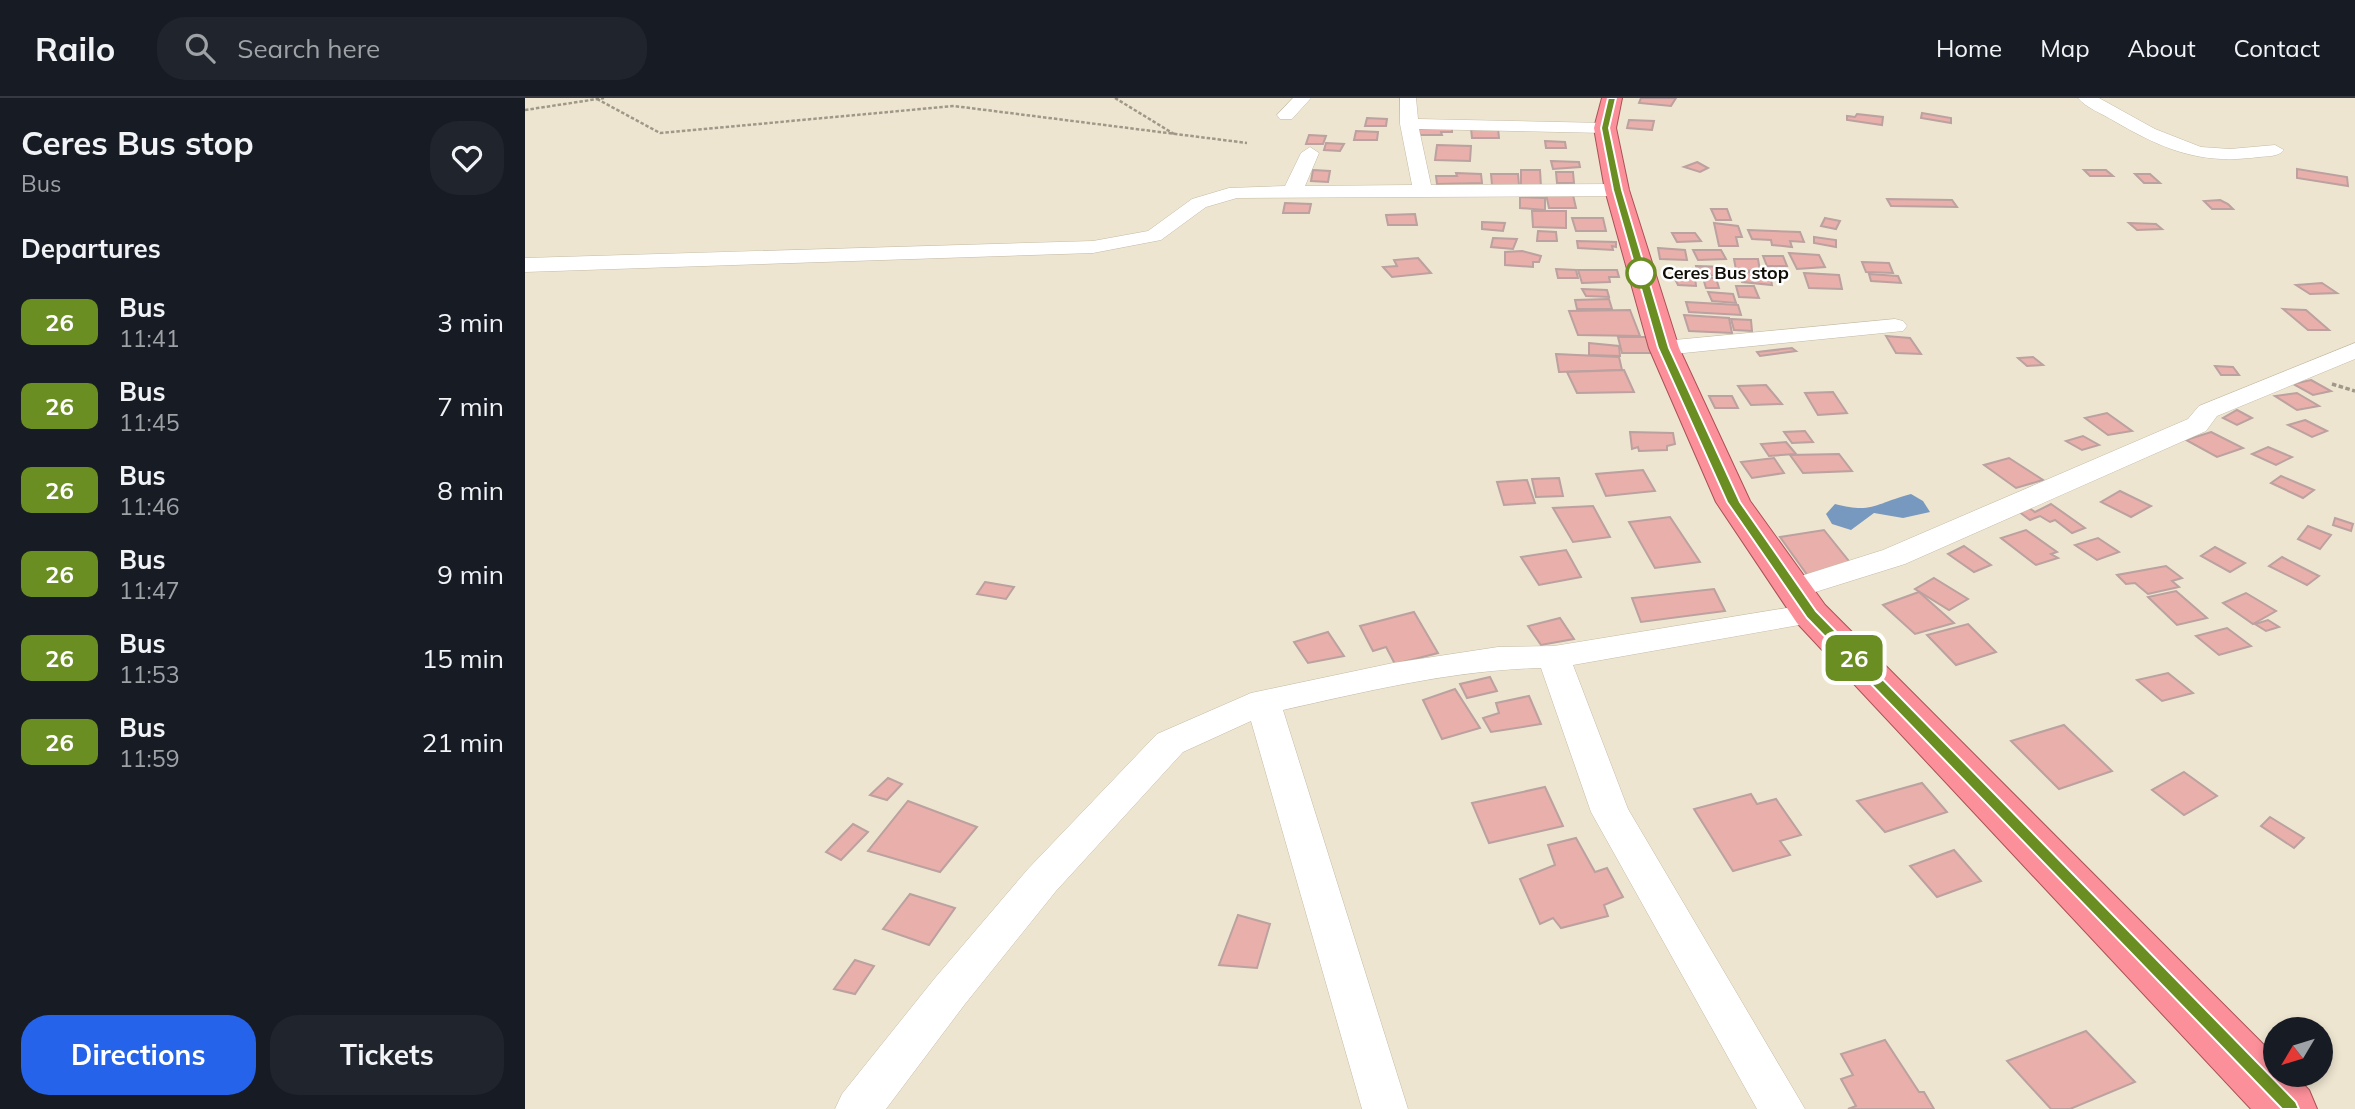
<!DOCTYPE html>
<html lang="en">
<head>
<meta charset="utf-8">
<style>
  body { margin:0; font-family:Mulish,sans-serif; background:#20242c; color:#f1f3f6; height:100vh; display:flex; flex-direction:column; font-size:26px; white-space:nowrap }
  * { box-sizing:border-box; margin:0 }
  p { font-size:23px; color:#9ea1a6 }
  .icon { flex:none; width:38px; height:38px; fill:none; stroke:currentColor; stroke-width:2; stroke-linecap:round; stroke-linejoin:round }
  .map { position:relative; flex:1; overflow:hidden }
  .side { display:flex; flex-direction:column; background:#171b24; width:525px }
  .side>* { flex:none }
  .badge { padding:0 14px; border-radius:10px; font-size:24px; line-height:46px }
  .needle { width:46px; rotate:232deg }
  .fabs { position:absolute; left:1738px; top:919px; display:grid; gap:14px }
  .fabs a { display:grid; place-items:center; width:70px; height:70px; border-radius:50%; background:#171b24; box-shadow:0 4px 10px #0003; font-size:35px }
  .map>.badge { position:absolute; translate:-50% -50%; box-shadow:0 0 0 4px #fff }
  h2 { padding:0 21px; font-size:26px; line-height:63px }
  .round { display:grid; place-items:center; flex:none; width:74px; height:74px; border-radius:28px; background:#20242c }
  .overview { display:flex; align-items:center; justify-content:space-between; height:119px; padding:0 21px }
  h1 { font-size:33px; font-weight:700; line-height:52px }
  .primary-button { display:flex; gap:14px; margin-top:auto; padding:14px 21px }
  .primary-button a { flex:1; height:80px; border-radius:28px; background:#2563eb; color:#fff; font-size:28px; font-weight:700; line-height:80px; text-align:center }
  .primary-button a+a { background:#20242c; color:#f1f3f6 }
  ul { padding:0; list-style:none }
  li { display:flex; align-items:center; gap:21px; height:84px; padding:0 21px }
  li div { flex:1 }
  li b { display:block; font-size:26px }
  li em { font-style:normal }
  li .badge { min-width:77px; font-weight:700; text-align:center }
  header { display:flex; align-items:center; gap:42px; box-sizing:border-box; height:98px; padding:0 35px; background:#171b24; border-bottom:2px solid #363941 }
  header strong { font-size:33px }
  nav { display:flex; gap:38px; margin-inline-start:auto; font-size:24px }
  .search { width:490px; height:63px; background:#20242c; display:flex; align-items:center; gap:18px; box-sizing:border-box; padding:0 24px; border-radius:28px; color:#9ea1a6; font-size:26px }
  main { display:flex; flex:1; min-height:0 }
  .map>svg:first-child { display:block }
</style>
</head>
<body>
<header>
<strong>Railo</strong>
<div class="search"><svg class="icon" aria-label="search" viewBox="0 0 24 24"><circle cx="10" cy="10" r="6"/><path d="M15 15l6 6"/></svg>Search here</div>
<nav><a>Home</a><a>Map</a><a>About</a><a>Contact</a></nav>
</header>
<main>
<section class="side">
<div class="overview"><div><h1>Ceres Bus stop</h1><p>Bus</p></div><a class="round"><svg class="icon" aria-label="heart" viewBox="0 0 24 24"><path d="M12 20l-8-8c-3-5 5-10 8-4 3-6 11-1 8 4z"/></svg></a></div>
<h2>Departures</h2>
<ul>
<li><span class="badge" style="background:#6b8e23;color:#fff">26</span><div><b>Bus</b><p>11:41</p></div><em>3 min</em></li>
<li><span class="badge" style="background:#6b8e23;color:#fff">26</span><div><b>Bus</b><p>11:45</p></div><em>7 min</em></li>
<li><span class="badge" style="background:#6b8e23;color:#fff">26</span><div><b>Bus</b><p>11:46</p></div><em>8 min</em></li>
<li><span class="badge" style="background:#6b8e23;color:#fff">26</span><div><b>Bus</b><p>11:47</p></div><em>9 min</em></li>
<li><span class="badge" style="background:#6b8e23;color:#fff">26</span><div><b>Bus</b><p>11:53</p></div><em>15 min</em></li>
<li><span class="badge" style="background:#6b8e23;color:#fff">26</span><div><b>Bus</b><p>11:59</p></div><em>21 min</em></li>
</ul>
<div class="primary-button"><a>Directions</a><a>Tickets</a></div>
</section>
<div class="map">
<svg width="1830" height="1011" viewBox="0 0 1830 1011">
  <rect width="100%" height="100%" fill="#eee5d0"/>
  <path fill="#7799bf" d="M 1386,396 L 1398,403 L 1405,414 L 1378,420 L 1349,415 L 1326,432 L 1307,426 L 1301,416 L 1310,406 C 1348,416 1351,405 1386,396 Z"/>
  <g fill="#e9afaa" stroke="#bba19f" stroke-width="2">
    <polygon points="1116,0 1151,0 1146,8 1114,5"/>
    <polygon points="1397,15 1426,20 1426,25 1396,20"/>
    <polygon points="1332,16 1358,19 1357,27 1322,22 1322,18 1330,19"/>
    <polygon points="842,20 862,21 861,28 840,28"/>
    <polygon points="1104,22 1129,23 1127,32 1102,30"/>
    <polygon points="927,30 927,34 916,34 917,37 895,37 893,31"/>
    <polygon points="946,30 973,30 974,40 947,40"/>
    <polygon points="831,33 853,34 852,42 829,42"/>
    <polygon points="784,37 801,38 798,46 781,46"/>
    <polygon points="1020,43 1040,44 1041,50 1021,50"/>
    <polygon points="801,45 819,46 815,53 799,52"/>
    <polygon points="912,47 946,48 945,63 910,62"/>
    <polygon points="1026,63 1054,64 1055,69 1028,71"/>
    <polygon points="1172,64 1183,70 1175,74 1159,69"/>
    <polygon points="1772,71 1822,79 1823,88 1772,80"/>
    <polygon points="788,72 805,73 803,84 786,83"/>
    <polygon points="996,72 1015,72 1016,89 996,89"/>
    <polygon points="1559,72 1581,72 1588,78 1565,78"/>
    <polygon points="1031,74 1048,74 1049,85 1032,85"/>
    <polygon points="931,75 956,76 957,85 912,86 911,78 932,78"/>
    <polygon points="966,76 993,76 994,87 967,87"/>
    <polygon points="1610,76 1625,76 1635,85 1619,85"/>
    <polygon points="1021,96 1048,97 1051,110 1024,110"/>
    <polygon points="995,99 1020,100 1020,112 995,110"/>
    <polygon points="1362,101 1427,102 1432,109 1366,108"/>
    <polygon points="1695,102 1703,106 1708,111 1687,111 1679,103"/>
    <polygon points="760,105 786,106 784,115 758,115"/>
    <polygon points="1186,111 1202,111 1206,122 1191,122"/>
    <polygon points="1007,113 1041,113 1041,130 1008,129"/>
    <polygon points="890,116 892,127 863,127 861,117"/>
    <polygon points="1047,120 1078,120 1081,133 1051,133"/>
    <polygon points="1300,120 1315,123 1311,131 1296,128"/>
    <polygon points="957,124 980,125 978,133 957,131"/>
    <polygon points="1189,125 1213,128 1217,139 1211,139 1213,148 1194,148"/>
    <polygon points="1604,125 1631,126 1637,131 1612,132"/>
    <polygon points="1223,132 1275,134 1279,144 1265,143 1267,149 1247,147 1246,142 1227,141"/>
    <polygon points="1013,133 1031,134 1032,143 1012,143"/>
    <polygon points="1147,135 1170,135 1176,143 1152,144"/>
    <polygon points="1289,139 1311,142 1311,149 1289,145"/>
    <polygon points="968,140 992,141 988,151 966,149"/>
    <polygon points="1052,143 1091,144 1091,149 1087,148 1088,152 1053,150"/>
    <polygon points="1133,150 1160,152 1162,162 1135,161"/>
    <polygon points="1168,152 1196,152 1201,161 1173,162"/>
    <polygon points="997,153 1016,158 1014,164 1008,164 1008,169 980,167 980,154"/>
    <polygon points="1264,155 1294,157 1300,169 1272,171"/>
    <polygon points="1238,158 1258,158 1262,168 1242,168"/>
    <polygon points="893,160 906,175 867,179 858,169 872,168 869,162"/>
    <polygon points="1209,161 1233,161 1235,173 1211,172"/>
    <polygon points="1337,164 1364,165 1368,175 1341,174"/>
    <polygon points="1171,168 1201,169 1203,178 1173,177"/>
    <polygon points="1031,171 1051,172 1053,180 1033,180"/>
    <polygon points="1053,172 1092,172 1094,179 1084,179 1085,184 1057,185"/>
    <polygon points="1213,173 1245,176 1247,187 1217,184"/>
    <polygon points="1279,175 1314,177 1317,191 1284,190"/>
    <polygon points="1344,176 1373,178 1376,185 1346,183"/>
    <polygon points="1149,179 1170,179 1171,188 1153,187"/>
    <polygon points="1178,180 1191,180 1194,190 1181,190"/>
    <polygon points="1797,185 1812,195 1785,196 1771,187"/>
    <polygon points="1211,188 1229,188 1234,200 1214,199"/>
    <polygon points="1057,191 1082,192 1084,199 1061,198"/>
    <polygon points="1183,194 1208,196 1211,205 1187,203"/>
    <polygon points="1084,201 1087,211 1052,211 1050,202"/>
    <polygon points="1161,204 1213,207 1216,217 1164,214"/>
    <polygon points="1758,211 1781,212 1804,232 1783,232"/>
    <polygon points="1105,212 1115,238 1053,237 1044,213"/>
    <polygon points="1159,217 1204,220 1207,235 1164,233"/>
    <polygon points="1206,221 1226,222 1227,233 1209,232"/>
    <polygon points="1361,238 1385,240 1396,256 1371,255"/>
    <polygon points="1093,239 1122,239 1127,255 1097,255"/>
    <polygon points="1064,245 1094,248 1095,258 1064,257"/>
    <polygon points="1267,250 1271,253 1235,258 1232,254"/>
    <polygon points="1031,256 1094,259 1097,272 1034,274"/>
    <polygon points="1508,259 1518,267 1502,268 1493,260"/>
    <polygon points="1690,268 1708,269 1714,277 1696,277"/>
    <polygon points="1099,272 1109,294 1052,295 1042,274"/>
    <polygon points="1786,282 1806,293 1788,297 1768,286"/>
    <polygon points="1241,287 1257,306 1226,307 1213,288"/>
    <polygon points="1308,294 1322,315 1293,317 1280,295"/>
    <polygon points="1772,295 1794,308 1772,312 1750,298"/>
    <polygon points="1184,298 1207,298 1213,310 1190,310"/>
    <polygon points="1712,312 1727,320 1712,327 1698,320"/>
    <polygon points="1582,315 1607,333 1583,337 1560,320"/>
    <polygon points="1780,322 1802,333 1787,339 1763,327"/>
    <polygon points="1280,333 1288,344 1267,345 1259,334"/>
    <polygon points="1105,334 1148,335 1150,346 1142,348 1142,352 1114,353 1113,349 1107,351"/>
    <polygon points="1686,334 1718,350 1692,359 1661,342"/>
    <polygon points="1558,338 1574,347 1557,352 1541,343"/>
    <polygon points="1261,344 1271,356 1244,358 1236,346"/>
    <polygon points="1743,349 1767,359 1751,367 1727,356"/>
    <polygon points="1314,356 1327,373 1278,375 1265,357"/>
    <polygon points="1249,360 1259,375 1227,380 1216,364"/>
    <polygon points="1484,360 1518,382 1491,390 1459,367"/>
    <polygon points="1118,372 1130,393 1081,398 1071,376"/>
    <polygon points="1756,378 1789,392 1778,400 1746,385"/>
    <polygon points="1034,380 1038,398 1011,399 1007,381"/>
    <polygon points="1002,382 1010,405 979,407 972,384"/>
    <polygon points="1595,393 1626,408 1606,419 1576,404"/>
    <polygon points="1526,406 1560,430 1547,435 1530,422 1525,424 1515,418 1505,422 1493,413 1504,410 1510,414"/>
    <polygon points="1068,408 1085,439 1048,444 1028,410"/>
    <polygon points="1145,419 1175,464 1130,470 1104,424"/>
    <polygon points="1810,420 1828,426 1826,433 1808,427"/>
    <polygon points="1783,428 1806,437 1795,451 1773,441"/>
    <polygon points="1299,432 1327,467 1283,478 1255,439"/>
    <polygon points="1501,432 1532,454 1526,456 1533,460 1511,467 1476,440"/>
    <polygon points="1573,440 1594,454 1572,462 1550,447"/>
    <polygon points="1439,448 1466,467 1449,474 1423,456"/>
    <polygon points="1690,449 1720,465 1705,474 1676,458"/>
    <polygon points="1041,452 1056,479 1014,487 996,459"/>
    <polygon points="1757,459 1794,478 1782,487 1744,468"/>
    <polygon points="1641,468 1657,480 1647,483 1654,489 1623,496 1610,485 1601,486 1592,477"/>
    <polygon points="1409,480 1443,501 1424,512 1390,491"/>
    <polygon points="460,484 489,489 481,501 452,496"/>
    <polygon points="1189,491 1200,513 1116,524 1107,500"/>
    <polygon points="1651,493 1682,520 1652,527 1623,499"/>
    <polygon points="1394,494 1429,525 1390,536 1358,507"/>
    <polygon points="1721,495 1751,513 1728,526 1698,505"/>
    <polygon points="889,514 913,555 870,566 861,549 848,553 835,528"/>
    <polygon points="1035,520 1049,541 1016,547 1003,528"/>
    <polygon points="1743,522 1754,529 1741,533 1730,526"/>
    <polygon points="1443,526 1471,554 1431,567 1402,537"/>
    <polygon points="1702,530 1726,548 1694,557 1671,538"/>
    <polygon points="803,534 819,558 783,565 769,544"/>
    <polygon points="1643,575 1668,595 1637,603 1612,582"/>
    <polygon points="965,579 972,593 942,600 935,586"/>
    <polygon points="930,591 955,630 917,641 898,602"/>
    <polygon points="1004,598 1016,626 966,634 958,620 974,615 971,605"/>
    <polygon points="1539,627 1587,673 1534,691 1486,643"/>
    <polygon points="1659,674 1692,698 1659,717 1627,692"/>
    <polygon points="363,680 377,686 362,702 345,697"/>
    <polygon points="1397,685 1422,714 1360,734 1332,703"/>
    <polygon points="1020,689 1038,728 964,745 947,705"/>
    <polygon points="1226,696 1232,706 1251,701 1276,737 1255,743 1265,757 1208,773 1169,711"/>
    <polygon points="383,703 452,729 415,774 343,753"/>
    <polygon points="1745,719 1779,740 1769,750 1736,728"/>
    <polygon points="328,726 343,734 316,762 301,754"/>
    <polygon points="1051,740 1070,774 1082,770 1098,799 1079,807 1083,818 1036,830 1028,820 1015,826 995,781 1030,767 1023,747"/>
    <polygon points="1429,752 1456,783 1412,799 1385,768"/>
    <polygon points="385,796 430,810 404,847 358,831"/>
    <polygon points="713,817 745,826 732,870 694,867"/>
    <polygon points="330,862 349,868 330,896 309,891"/>
    <polygon points="1561,933 1610,984 1545,1011 1526,1011 1482,963"/>
    <polygon points="1360,942 1394,994 1399,994 1409,1011 1323,1011 1331,1008 1316,981 1328,977 1316,956"/>
  </g>
  <g fill="none" stroke-linecap="round" stroke-linejoin="round">
    <g stroke="#c4bba6" stroke-width="1">
      <g id="minor">
        <polygon points="768,0 786,0 767,21 755,21 752,17"/>
        <polygon points="875,0 891,0 893,21 1080,25 1089,30 1080,35 894,31 906,87 1092,86 1102,92 1092,98 712,100 681,109 636,142 568,155 0,174 0,160 568,143 623,133 667,101 704,90 760,88 776,55 785,49 794,55 780,88 887,87 875,26"/>
        <path d="M 1553,0 L 1574,0 L 1630,31 L 1676,49 L 1705,51 L 1750,47 L 1759,52 C 1753,59 1743,58 1734,59 C 1676,67 1639,52 1589,23 C 1578,16 1561,10 1553,0 Z"/>
        <polygon points="1370,221 1378,223 1382,228 1378,233 1139,257 1130,255 1127,250 1130,245 1139,243"/>
        <polygon points="1830,245 1830,261 1692,318 1681,333 1380,466 1268,501 1257,498 1252,491 1257,484 1358,452 1663,321 1674,308"/>
        <path d="M 1286,506 L 1297,509 L 1302,516 L 1297,523 L 1048,567 L 1103,711 L 1280,1011 L 1232,1011 L 1066,714 L 1016,570 C 929,572 843,593 758,612 L 883,1011 L 837,1011 L 726,623 L 658,654 L 531,793 L 440,906 L 361,1011 L 310,1011 L 317,996 L 410,880 L 503,771 L 632,636 L 726,595 L 868,565 L 973,549 L 1029,548 Z"/>
      </g>
    </g>
    <g stroke="#aa5156" stroke-width="2">
      <polygon id="trunk" points="1077,0 1097,0 1091,30 1104,92 1154,250 1225,403 1300,507 1750,958 1750,976 1768,976 1784,992 1792,1011 1726,1011 1272,525 1191,404 1124,250 1080,92 1069,30"/>
    </g>
    <g stroke="#9f9888" stroke-width="2.5" stroke-dasharray="3.5 2" stroke-linecap="butt">
      <polyline points="590,0 649,36"/>
      <polyline points="72,1 135,35 429,8 722,45"/>
      <polyline points="0,12 79,0"/>
    </g>
    <polyline stroke="#9f9888" stroke-width="3.5" stroke-dasharray="4.5 2.5" stroke-linecap="butt" points="1807,286 1830,293"/>
    <use href="#minor" fill="#fff" fill-rule="evenodd"/>
    <use href="#trunk" fill="#fc909a" fill-rule="evenodd"/>
  </g>
  <polygon fill="#6b8e23" stroke="#fff" stroke-width="2" points="1083,0 1091,0 1084,30 1097,92 1144,250 1215,404 1291,513 1771,1004 1774,1011 1757,1011 1282,520 1202,404 1133,250 1088,92 1076,30"/>
  <circle fill="#fff" stroke="#6b8e23" stroke-width="3.5" cx="1116" cy="175" r="14"/>
  <g text-anchor="middle" stroke-width="5" stroke-linejoin="round" paint-order="stroke">
    <g font-size="18" font-weight="bold" fill="#110e07" stroke="#fff" text-anchor="start">
      <text x="1137" y="181">Ceres Bus stop</text>
    </g>
  </g>
</svg>
<div class="fabs">
<a><svg class="needle" viewBox="-14 -14 28 28"><path d="M0-13l5 13h-10z" fill="#e53935"/><path d="M0 13l5-13h-10z" fill="#9ea1a6"/></svg></a>
</div>
<b class="badge" style="left:1329px;top:560px;background:#6b8e23;color:#fff">26</b>
</div>
</main>
</body>
</html>
